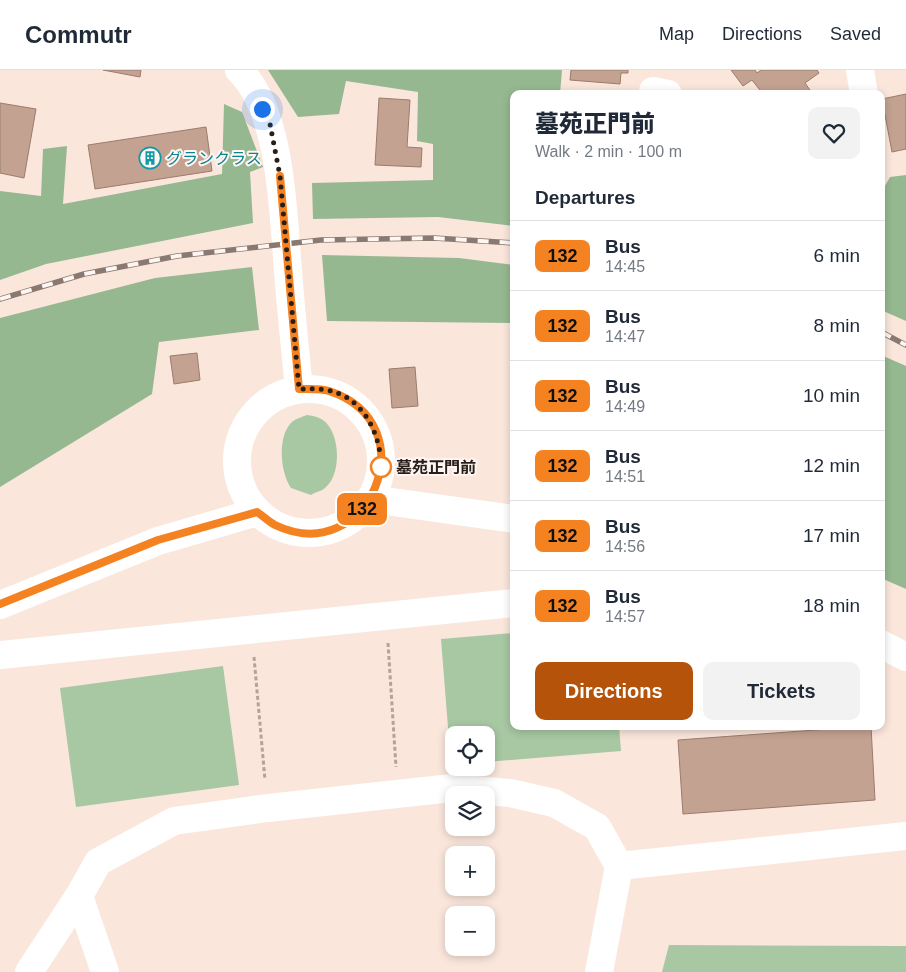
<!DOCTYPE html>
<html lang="en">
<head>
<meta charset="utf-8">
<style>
  body { margin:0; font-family:Helvetica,"Noto Sans JP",sans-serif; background:#f2f2f3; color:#1f2937; height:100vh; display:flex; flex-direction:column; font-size:19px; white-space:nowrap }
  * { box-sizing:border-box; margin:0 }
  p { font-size:16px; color:#747a83 }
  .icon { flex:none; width:28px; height:28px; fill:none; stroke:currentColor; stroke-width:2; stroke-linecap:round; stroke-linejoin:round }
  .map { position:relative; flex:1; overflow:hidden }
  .panel { position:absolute; left:510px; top:20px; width:375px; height:640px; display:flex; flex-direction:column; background:#fff; border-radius:10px; box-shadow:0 2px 8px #0003 }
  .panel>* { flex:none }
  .badge { padding:0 10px; border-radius:8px; font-size:18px; line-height:32px }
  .fabs { position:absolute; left:445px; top:656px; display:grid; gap:10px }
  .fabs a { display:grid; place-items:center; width:50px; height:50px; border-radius:10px; background:#fff; box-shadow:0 2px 8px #0003; font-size:25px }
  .you { position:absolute; width:25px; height:25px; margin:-12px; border:4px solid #fff; border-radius:50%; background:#1a73e8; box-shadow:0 0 0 8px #1a73e833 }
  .map>.badge { position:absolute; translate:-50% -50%; box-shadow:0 0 0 2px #fff }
  h2 { padding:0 25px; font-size:19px; line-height:45px }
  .round { display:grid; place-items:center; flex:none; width:52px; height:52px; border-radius:10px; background:#f2f2f3 }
  .summary { display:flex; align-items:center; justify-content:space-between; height:85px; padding:0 25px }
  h1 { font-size:24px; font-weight:800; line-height:38px }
  .button { display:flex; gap:10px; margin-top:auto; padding:10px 25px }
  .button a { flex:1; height:58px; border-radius:10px; background:#b45309; color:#fff; font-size:20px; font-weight:800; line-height:58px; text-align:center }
  .button a+a { background:#f2f2f3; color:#1f2937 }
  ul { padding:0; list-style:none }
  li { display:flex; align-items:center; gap:15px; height:70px; padding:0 25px; border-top:1px solid #e0e1e3 }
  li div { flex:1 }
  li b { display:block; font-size:19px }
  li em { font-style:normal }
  li .badge { min-width:55px; font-weight:700; text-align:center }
  header { display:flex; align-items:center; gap:30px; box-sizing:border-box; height:70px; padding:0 25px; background:#fff; border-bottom:1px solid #e0e1e3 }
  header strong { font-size:24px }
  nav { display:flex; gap:28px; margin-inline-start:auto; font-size:18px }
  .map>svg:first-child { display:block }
</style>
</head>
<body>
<header>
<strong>Commutr</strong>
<nav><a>Map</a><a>Directions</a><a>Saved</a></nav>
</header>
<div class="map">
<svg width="906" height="902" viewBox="0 0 906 902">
  <rect width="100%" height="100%" fill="#fae6db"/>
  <g fill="#a8c7a3">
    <path d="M 307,345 C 315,346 323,348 328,355 C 340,370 341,405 325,418 C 322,421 315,422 311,425 L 291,418 C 281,403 277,370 290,354 C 294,349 302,347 307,345 Z"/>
    <polygon points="514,563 514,656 619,656 621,681 486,692 486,665 454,665 454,695 451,695 441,569"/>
    <polygon points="223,596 239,715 76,737 60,618"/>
    <polygon points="669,875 906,876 906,902 662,902"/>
  </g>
  <g fill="#96b890">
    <polygon points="268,0 562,0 560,24 514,24 514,156 438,147 313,149 312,113 433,110 433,74 417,71 418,22 346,11 339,44 298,47"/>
    <polygon points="224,34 242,42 263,97 250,102 253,153 46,194 0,210 0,121 41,126 43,79 67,76 63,134 222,104"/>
    <polygon points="906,105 906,251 881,240 881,123 890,107"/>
    <polygon points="322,185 459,188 514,195 514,253 327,251"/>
    <polygon points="252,197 259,260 159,272 152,324 0,417 0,248 155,208"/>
    <polygon points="881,285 906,296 906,519 881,508"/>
  </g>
  <g fill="#c3a291" stroke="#9b7c6c">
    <polygon points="103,0 141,0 140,7"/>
    <polygon points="571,0 628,0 628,3 621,3 620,14 570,10"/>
    <polygon points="731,0 755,0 757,3 761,0 817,0 819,3 805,13 810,20 805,24 763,24 752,10 743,16"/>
    <polygon points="906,24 906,79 892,82 882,29"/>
    <polygon points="379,28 410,30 407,77 422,78 421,97 375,95"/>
    <polygon points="0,33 36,39 24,108 0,103"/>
    <polygon points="206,57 212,101 95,119 88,75"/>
    <polygon points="197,283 200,310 174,314 170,286"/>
    <polygon points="415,297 418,336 392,338 389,299"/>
    <polygon points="871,656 875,730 683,744 678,670"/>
  </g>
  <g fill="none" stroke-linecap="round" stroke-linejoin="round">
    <g stroke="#b4a399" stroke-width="3" stroke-dasharray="4 2.5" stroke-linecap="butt">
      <polyline points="388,573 396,697"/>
      <polyline points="254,587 265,710"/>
    </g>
    <g stroke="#fff" stroke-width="28">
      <path d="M 239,0 C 282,42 283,143 288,201 C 291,240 295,279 299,319"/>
      <polyline points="860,0 864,24"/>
      <polyline points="653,21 668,24"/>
      <circle cx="309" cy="391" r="72"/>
      <polyline points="371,429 514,449"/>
      <polyline points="0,535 158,471 257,442"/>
      <polyline points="881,574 906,587"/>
      <polyline points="0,585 514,533"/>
      <polyline points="619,796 906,766"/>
      <polyline points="29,902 79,826"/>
      <polyline points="105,902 79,826 98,792 174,751 268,738 452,718 510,723 554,733 597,757 619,796 599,902"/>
    </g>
    <g stroke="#897971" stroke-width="5.5">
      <g id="rail">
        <polyline points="0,229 84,204 177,186 321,170 434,168 514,173"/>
        <polyline points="881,262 906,275"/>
      </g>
    </g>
    <use href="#rail" stroke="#fdf6f2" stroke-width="4" stroke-dasharray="11" stroke-linecap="butt"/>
  </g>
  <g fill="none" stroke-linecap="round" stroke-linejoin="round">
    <g stroke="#fff" stroke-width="11">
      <path id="line" d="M 0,534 L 158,470 L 257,442 C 263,446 269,452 275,455 C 369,500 430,354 329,321 C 320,318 308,319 299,319 L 280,106"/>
    </g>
    <use href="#line" stroke="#f58220" stroke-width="8"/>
    <path stroke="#291d17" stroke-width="5" stroke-dasharray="0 9" d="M 262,39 L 270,54 L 280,106 L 299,319 C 308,319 318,318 326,320 C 363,326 381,364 381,397"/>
  </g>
  <defs>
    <g id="building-ring" transform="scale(1.125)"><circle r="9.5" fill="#fdf6f2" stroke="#0f9aa8" stroke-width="1.5"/><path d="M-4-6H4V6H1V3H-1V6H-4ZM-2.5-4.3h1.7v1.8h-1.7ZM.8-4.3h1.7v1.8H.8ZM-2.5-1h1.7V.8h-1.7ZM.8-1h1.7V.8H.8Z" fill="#0f9aa8"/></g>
  </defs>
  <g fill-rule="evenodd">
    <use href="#building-ring" x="150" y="88"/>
  </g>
  <circle fill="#fff" stroke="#f58220" stroke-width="2.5" cx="381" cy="397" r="10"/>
  <g text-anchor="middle" stroke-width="4" stroke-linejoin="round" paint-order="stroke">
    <g font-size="16" fill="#0d838f" stroke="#fdf6f2" text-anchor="start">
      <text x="166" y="94">グランクラス</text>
    </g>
    <g font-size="16" font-weight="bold" fill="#291d17" stroke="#fdf6f2" text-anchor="start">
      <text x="396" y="403">墓苑正門前</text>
    </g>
  </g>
</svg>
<div class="fabs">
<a><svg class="icon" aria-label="locate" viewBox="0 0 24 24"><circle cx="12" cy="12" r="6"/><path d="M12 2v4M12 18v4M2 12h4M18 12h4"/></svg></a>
<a><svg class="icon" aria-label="layers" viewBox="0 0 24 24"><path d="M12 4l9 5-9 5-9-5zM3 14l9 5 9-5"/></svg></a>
<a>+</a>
<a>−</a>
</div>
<div class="you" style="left:262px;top:39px"></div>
<b class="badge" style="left:362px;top:439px;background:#f58220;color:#111">132</b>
<section class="panel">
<div class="summary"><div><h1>墓苑正門前</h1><p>Walk · 2 min · 100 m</p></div><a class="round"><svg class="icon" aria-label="heart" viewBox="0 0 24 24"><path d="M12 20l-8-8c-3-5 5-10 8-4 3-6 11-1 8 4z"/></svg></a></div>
<h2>Departures</h2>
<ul>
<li><span class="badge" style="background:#f58220;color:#111">132</span><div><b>Bus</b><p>14:45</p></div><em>6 min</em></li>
<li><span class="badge" style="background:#f58220;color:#111">132</span><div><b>Bus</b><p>14:47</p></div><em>8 min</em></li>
<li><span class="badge" style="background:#f58220;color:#111">132</span><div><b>Bus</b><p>14:49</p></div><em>10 min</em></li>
<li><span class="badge" style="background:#f58220;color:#111">132</span><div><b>Bus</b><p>14:51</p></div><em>12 min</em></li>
<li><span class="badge" style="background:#f58220;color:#111">132</span><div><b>Bus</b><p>14:56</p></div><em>17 min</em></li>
<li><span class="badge" style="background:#f58220;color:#111">132</span><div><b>Bus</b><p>14:57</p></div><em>18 min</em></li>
</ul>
<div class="button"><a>Directions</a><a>Tickets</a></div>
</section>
</div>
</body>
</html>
